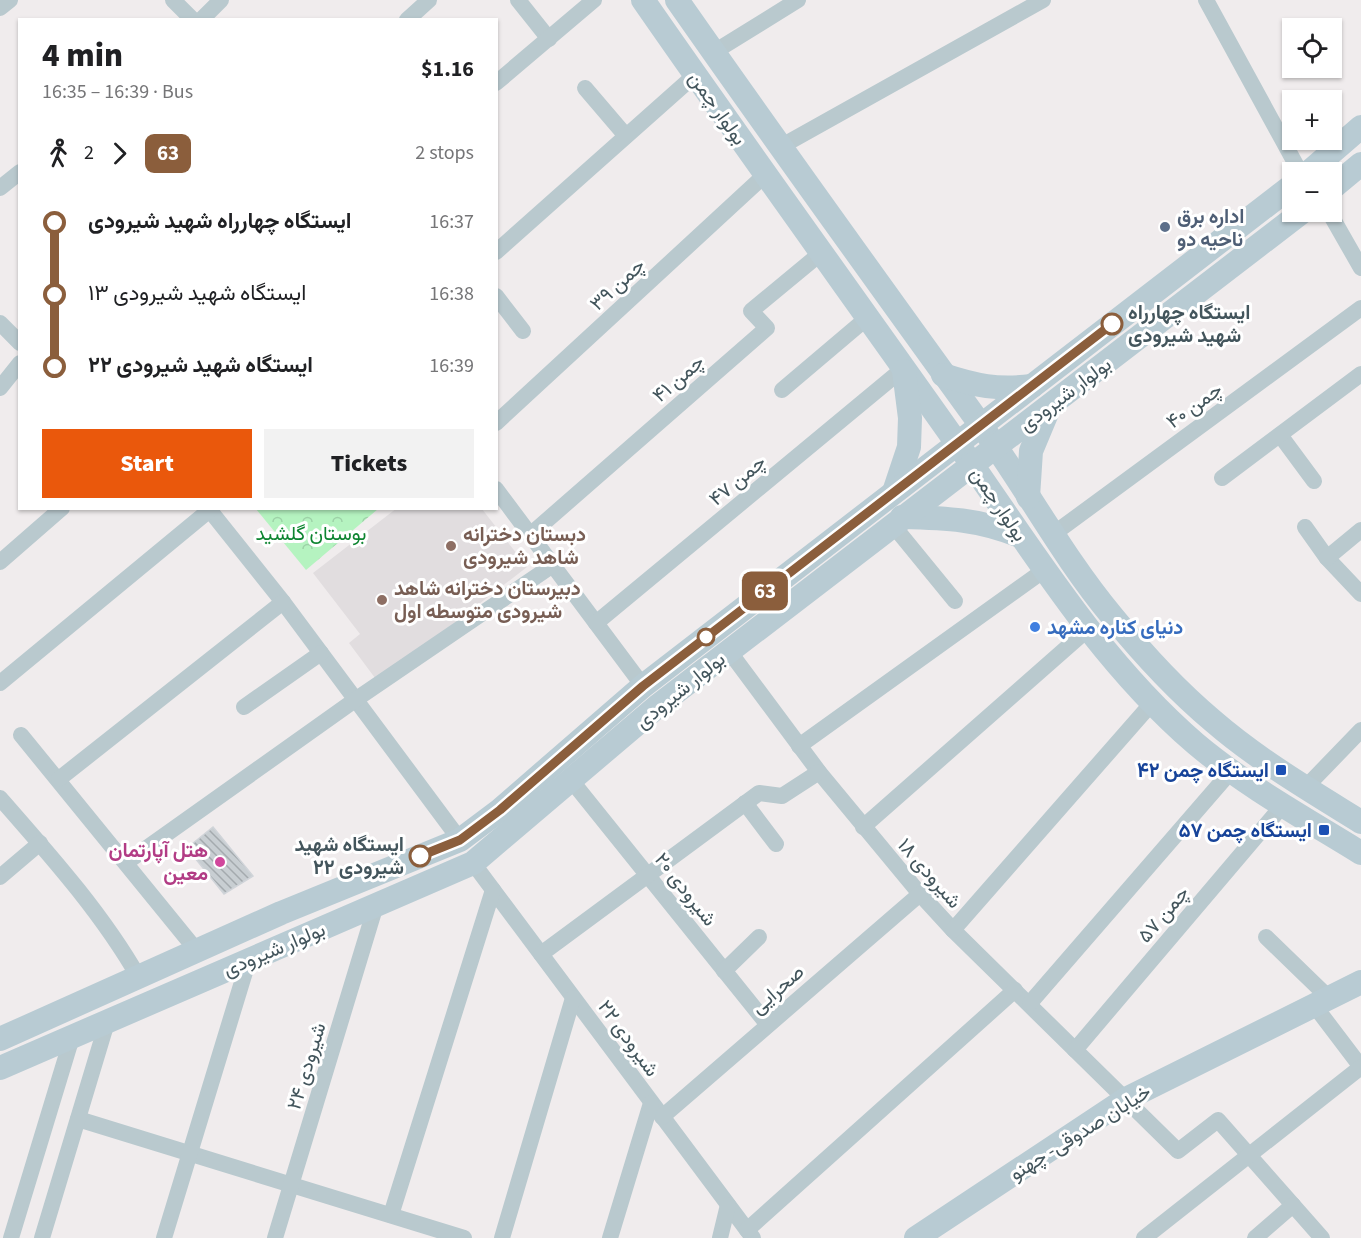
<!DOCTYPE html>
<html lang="en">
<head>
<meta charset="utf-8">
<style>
  body { margin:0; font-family:"Source Sans 3",Vazirmatn,sans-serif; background:#f2f2f2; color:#202124; height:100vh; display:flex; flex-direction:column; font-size:22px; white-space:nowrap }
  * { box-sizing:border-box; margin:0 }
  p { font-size:20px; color:#757577 }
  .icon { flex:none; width:33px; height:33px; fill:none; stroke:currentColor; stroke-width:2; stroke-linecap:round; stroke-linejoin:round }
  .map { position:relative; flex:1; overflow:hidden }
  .sheet { position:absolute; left:18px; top:18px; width:480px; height:492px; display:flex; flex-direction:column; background:#fff; border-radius:0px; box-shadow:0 2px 4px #0004 }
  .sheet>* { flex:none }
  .badge { padding:0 12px; border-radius:9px; font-size:21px; line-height:39px }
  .buttons { position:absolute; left:1282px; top:18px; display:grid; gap:12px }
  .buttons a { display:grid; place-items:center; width:60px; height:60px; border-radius:0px; background:#fff; box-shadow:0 2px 4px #0004; font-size:30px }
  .map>.badge { position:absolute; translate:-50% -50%; box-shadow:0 0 0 3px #fff }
  .legs { display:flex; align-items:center; gap:9px; height:66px; padding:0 24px; font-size:20px }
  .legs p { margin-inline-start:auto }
  .head { display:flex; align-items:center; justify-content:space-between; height:102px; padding:0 24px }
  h1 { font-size:33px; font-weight:800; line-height:45px }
  .primary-button { display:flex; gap:12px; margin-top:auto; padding:12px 24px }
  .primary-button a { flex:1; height:69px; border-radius:0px; background:#ea580c; color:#fff; font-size:24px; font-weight:800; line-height:69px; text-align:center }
  .primary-button a+a { background:#f2f2f2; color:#202124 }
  ul { padding:0 24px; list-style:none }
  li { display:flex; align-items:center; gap:21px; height:72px; font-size:22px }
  li i { display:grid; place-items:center; width:9px; height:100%; margin:0 8px; background:currentColor }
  li i::after { content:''; width:15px; height:15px; margin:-8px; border:4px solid; border-radius:50%; background:#fff }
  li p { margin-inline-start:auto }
  li:first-child i { background:linear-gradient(#0000 50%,currentColor 0) }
  li:last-child i { background:linear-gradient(currentColor 50%,#0000 0) }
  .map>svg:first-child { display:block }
</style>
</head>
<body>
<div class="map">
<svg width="1361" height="1238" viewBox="0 0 1361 1238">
  <defs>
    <pattern id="forest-crowns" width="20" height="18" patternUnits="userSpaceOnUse" patternTransform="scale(1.5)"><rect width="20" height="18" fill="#b5f3c0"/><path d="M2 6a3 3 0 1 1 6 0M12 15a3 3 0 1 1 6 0" fill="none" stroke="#9dd2a7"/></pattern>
    <pattern id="building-back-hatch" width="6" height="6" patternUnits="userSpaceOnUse" patternTransform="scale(1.5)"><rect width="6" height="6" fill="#c8ced2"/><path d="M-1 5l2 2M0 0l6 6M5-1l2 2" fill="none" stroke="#a4aaae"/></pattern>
  </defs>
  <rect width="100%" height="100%" fill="#f0eced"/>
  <polygon fill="#e1dddf" points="397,508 482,509 527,567 378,682 349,643 360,634 313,573"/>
  <polygon fill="url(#forest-crowns)" points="256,509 378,509 306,570"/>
  <polygon fill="url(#building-back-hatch)" stroke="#d0d4d9" stroke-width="1.5" points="213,827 253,876 224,894 187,848"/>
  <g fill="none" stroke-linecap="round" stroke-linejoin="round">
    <g stroke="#b9c9ce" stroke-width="16">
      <polyline points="173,0 193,20"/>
      <polyline points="518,0 549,39"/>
      <polyline points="1206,0 1300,172"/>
      <polyline points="0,8 10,0"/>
      <polyline points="201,20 221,0"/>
      <polyline points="407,20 429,0"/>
      <polyline points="714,52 798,0"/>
      <polyline points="496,83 594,0"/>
      <polyline points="585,88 626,136"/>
      <polyline points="780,147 1043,0"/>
      <polyline points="0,188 20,172"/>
      <polyline points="1329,212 1361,268"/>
      <polyline points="496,252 695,75"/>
      <polyline points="496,296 523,331"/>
      <polyline points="0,323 20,343"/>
      <polyline points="0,388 20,363"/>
      <polyline points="782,390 867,318"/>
      <polyline points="496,423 765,175"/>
      <polyline points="1280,435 1314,481"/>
      <polyline points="1222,478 1361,374"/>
      <polyline points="496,489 643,686"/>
      <polyline points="208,508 283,602 460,840"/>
      <polyline points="892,524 955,601"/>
      <polyline points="1305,527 1327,558 1361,594"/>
      <polyline points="530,535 767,328 751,311 821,253"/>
      <polyline points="1052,535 1361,308"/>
      <polyline points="1327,558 1361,530"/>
      <polyline points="0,562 62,508"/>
      <polyline points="596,623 904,368"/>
      <polyline points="729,651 819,772 920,894 953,930 1178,1151 1218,1120 1322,1238"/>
      <polyline points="0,683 212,508"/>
      <polyline points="244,707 321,653"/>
      <polyline points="21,735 197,951"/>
      <polyline points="799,746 1043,571"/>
      <polyline points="59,779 283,602"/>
      <polyline points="571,780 768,1025"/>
      <polyline points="1306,787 1361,730"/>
      <path d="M 0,798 C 49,854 102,913 139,978"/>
      <polyline points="745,803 776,844"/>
      <polyline points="863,827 1088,629"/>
      <polyline points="127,862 355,700 553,565"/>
      <polyline points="473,863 753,1238"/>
      <polyline points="0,877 40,843"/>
      <polyline points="953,930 1152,703"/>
      <polyline points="1266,937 1329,998"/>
      <polyline points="541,954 759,793 782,796 819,772"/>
      <polyline points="724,971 759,937"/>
      <polyline points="1030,1003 1232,770"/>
      <polyline points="1314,1005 1361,1067"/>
      <polyline points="1075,1050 1283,805"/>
      <polyline points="662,1117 920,894"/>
      <polyline points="78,1119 464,1238"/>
      <polyline points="391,1215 493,890"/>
      <polyline points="747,1230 1015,990"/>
      <polyline points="11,1238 73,1034"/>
      <polyline points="42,1238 108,1019"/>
      <polyline points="164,1238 249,959"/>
      <polyline points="275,1238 376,905"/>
      <polyline points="502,1238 573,998"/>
      <polyline points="610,1238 651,1103"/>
      <polyline points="720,1238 728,1205"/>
      <polyline points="1144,1238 1361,1067"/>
      <polyline points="1255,1238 1293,1205"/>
    </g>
    <g stroke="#b8cbd3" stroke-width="24">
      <path d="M 643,0 C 745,147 850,292 954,439 C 1029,544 1096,658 1196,744 C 1246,786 1306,819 1361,853"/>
      <path d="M 677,0 C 777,143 878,283 980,424 C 1026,487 1062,556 1112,616 C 1143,654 1176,690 1213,721 C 1258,760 1311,791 1361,822"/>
      <polyline points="1309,172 1361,127"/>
      <polyline points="1332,188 1361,164"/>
      <path d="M 943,375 C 976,386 997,390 1032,386"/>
      <polyline points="895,489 909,447 910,418 904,371"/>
      <polyline points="1028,497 1031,451 1049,408"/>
      <path d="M 902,517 C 946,518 979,519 1020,536"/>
      <polyline points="0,1039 281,913 460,840 500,810 643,686 1293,185"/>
      <polyline points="0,1068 473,863 659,705 1302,212"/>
      <polyline points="916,1238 1126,1099 1361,982"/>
    </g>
  </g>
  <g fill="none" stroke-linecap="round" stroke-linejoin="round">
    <g stroke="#fff" stroke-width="14">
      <polyline id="line-1" points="420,856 460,840 500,810 643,686 1112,324"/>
    </g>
    <use href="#line-1" stroke="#8b5e3c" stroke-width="9"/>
  </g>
  <circle fill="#5c6f8a" stroke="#fff" stroke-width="2" cx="1165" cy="227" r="6"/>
  <g fill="#fff" stroke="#8b5e3c" stroke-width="3">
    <circle cx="1112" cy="324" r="10"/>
    <circle cx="706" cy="637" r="8"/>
    <circle cx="420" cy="856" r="10"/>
  </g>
  <g fill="#8d6e63" stroke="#fff" stroke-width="2">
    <circle cx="451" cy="546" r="6"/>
    <circle cx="382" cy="600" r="6"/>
  </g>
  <circle fill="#3f7fe0" stroke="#fff" stroke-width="2" cx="1035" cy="627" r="6"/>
  <g fill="#1a4fb4" stroke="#fff" stroke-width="2">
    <rect x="1275" y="764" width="12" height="12" rx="3"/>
    <rect x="1318" y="824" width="12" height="12" rx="3"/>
  </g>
  <circle fill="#d1479c" stroke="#fff" stroke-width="2" cx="220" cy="862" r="6"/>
  <g text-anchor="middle" stroke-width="6" stroke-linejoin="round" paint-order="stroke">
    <g font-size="20" fill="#43555c" stroke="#fff">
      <text transform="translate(718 108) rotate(55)" y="7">بولوار چمن</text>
      <text transform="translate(617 284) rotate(-43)" y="7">چمن ۳۹</text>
      <text transform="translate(678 378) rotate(-41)" y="7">چمن ۴۱</text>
      <text transform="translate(1065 394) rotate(-37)" y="7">بولوار شیرودی</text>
      <text transform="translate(1194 405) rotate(-36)" y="7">چمن ۴۰</text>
      <text transform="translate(737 480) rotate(-40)" y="7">چمن ۴۷</text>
      <text transform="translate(999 504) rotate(56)" y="7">بولوار چمن</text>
      <text transform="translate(680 690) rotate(-39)" y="7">بولوار شیرودی</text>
      <text transform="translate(930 873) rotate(49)" y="7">شیرودی ۱۸</text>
      <text transform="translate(686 889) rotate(52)" y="7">شیرودی ۲۰</text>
      <text transform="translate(1163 914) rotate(-50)" y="7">چمن ۵۷</text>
      <text transform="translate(274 949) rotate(-23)" y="7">بولوار شیرودی</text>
      <text transform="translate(777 989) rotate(-41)" y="7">صحرایی</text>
      <text transform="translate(629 1038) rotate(54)" y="7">شیرودی ۲۲</text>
      <text transform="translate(306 1066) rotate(-73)" y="7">شیرودی ۲۴</text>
      <text transform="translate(1080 1132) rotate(-32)" y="7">خیابان صدوقی- چهنو</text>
    </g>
    <g font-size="20" font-weight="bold" fill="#4e5e75" stroke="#fff" text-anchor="start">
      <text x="1177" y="223">اداره برق<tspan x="1177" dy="23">ناحیه دو</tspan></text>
    </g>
    <g font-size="20" font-weight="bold" fill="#43555c" stroke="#fff" text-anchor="start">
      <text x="1128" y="319">ایستگاه چهارراه<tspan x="1128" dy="23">شهید شیرودی</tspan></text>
      <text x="404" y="851" text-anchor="end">ایستگاه شهید<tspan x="404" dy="23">شیرودی ۲۲</tspan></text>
    </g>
    <g font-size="20" fill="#0d8430" stroke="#fff">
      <text x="311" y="540">بوستان گلشید</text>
    </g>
    <g font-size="20" font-weight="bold" fill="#785e54" stroke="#fff" text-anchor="start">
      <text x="463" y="541">دبستان دخترانه<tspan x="463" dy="23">شاهد شیرودی</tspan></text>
      <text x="394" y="595">دبیرستان دخترانه شاهد<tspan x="394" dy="23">شیرودی متوسطه اول</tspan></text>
    </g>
    <g font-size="20" font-weight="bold" fill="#366cbe" stroke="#fff" text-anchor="start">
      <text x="1047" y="634">دنیای کناره مشهد</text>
    </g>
    <g font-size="20" font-weight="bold" fill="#164399" stroke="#fff" text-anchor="end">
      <text x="1269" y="777">ایستگاه چمن ۴۲</text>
      <text x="1312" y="837">ایستگاه چمن ۵۷</text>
    </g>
    <g font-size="20" font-weight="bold" fill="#b23c85" stroke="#fff" text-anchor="end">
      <text x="208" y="857">هتل آپارتمان<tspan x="208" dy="23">معین</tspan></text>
    </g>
  </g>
</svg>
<div class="buttons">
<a><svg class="icon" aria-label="locate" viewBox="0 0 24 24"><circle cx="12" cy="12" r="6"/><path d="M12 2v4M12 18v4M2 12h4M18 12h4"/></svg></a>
<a>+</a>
<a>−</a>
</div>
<b class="badge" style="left:765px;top:591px;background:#8b5e3c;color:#fff">63</b>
<section class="sheet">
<div class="head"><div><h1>4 min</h1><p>16:35 – 16:39 · Bus</p></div><b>$1.16</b></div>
<div class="legs"><svg class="icon" aria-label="walk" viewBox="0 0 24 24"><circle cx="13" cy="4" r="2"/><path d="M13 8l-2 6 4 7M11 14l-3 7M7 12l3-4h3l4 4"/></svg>2<svg class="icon" aria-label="forward" viewBox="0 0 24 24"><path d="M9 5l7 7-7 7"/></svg><b class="badge" style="background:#8b5e3c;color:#fff">63</b><p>2 stops</p></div>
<ul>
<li><i style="color:#8b5e3c"></i><b>ایستگاه چهارراه شهید شیرودی</b><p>16:37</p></li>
<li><i style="color:#8b5e3c"></i><span>ایستگاه شهید شیرودی ۱۳</span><p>16:38</p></li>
<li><i style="color:#8b5e3c"></i><b>ایستگاه شهید شیرودی ۲۲</b><p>16:39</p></li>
</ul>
<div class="primary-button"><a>Start</a><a>Tickets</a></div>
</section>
</div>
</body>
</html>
